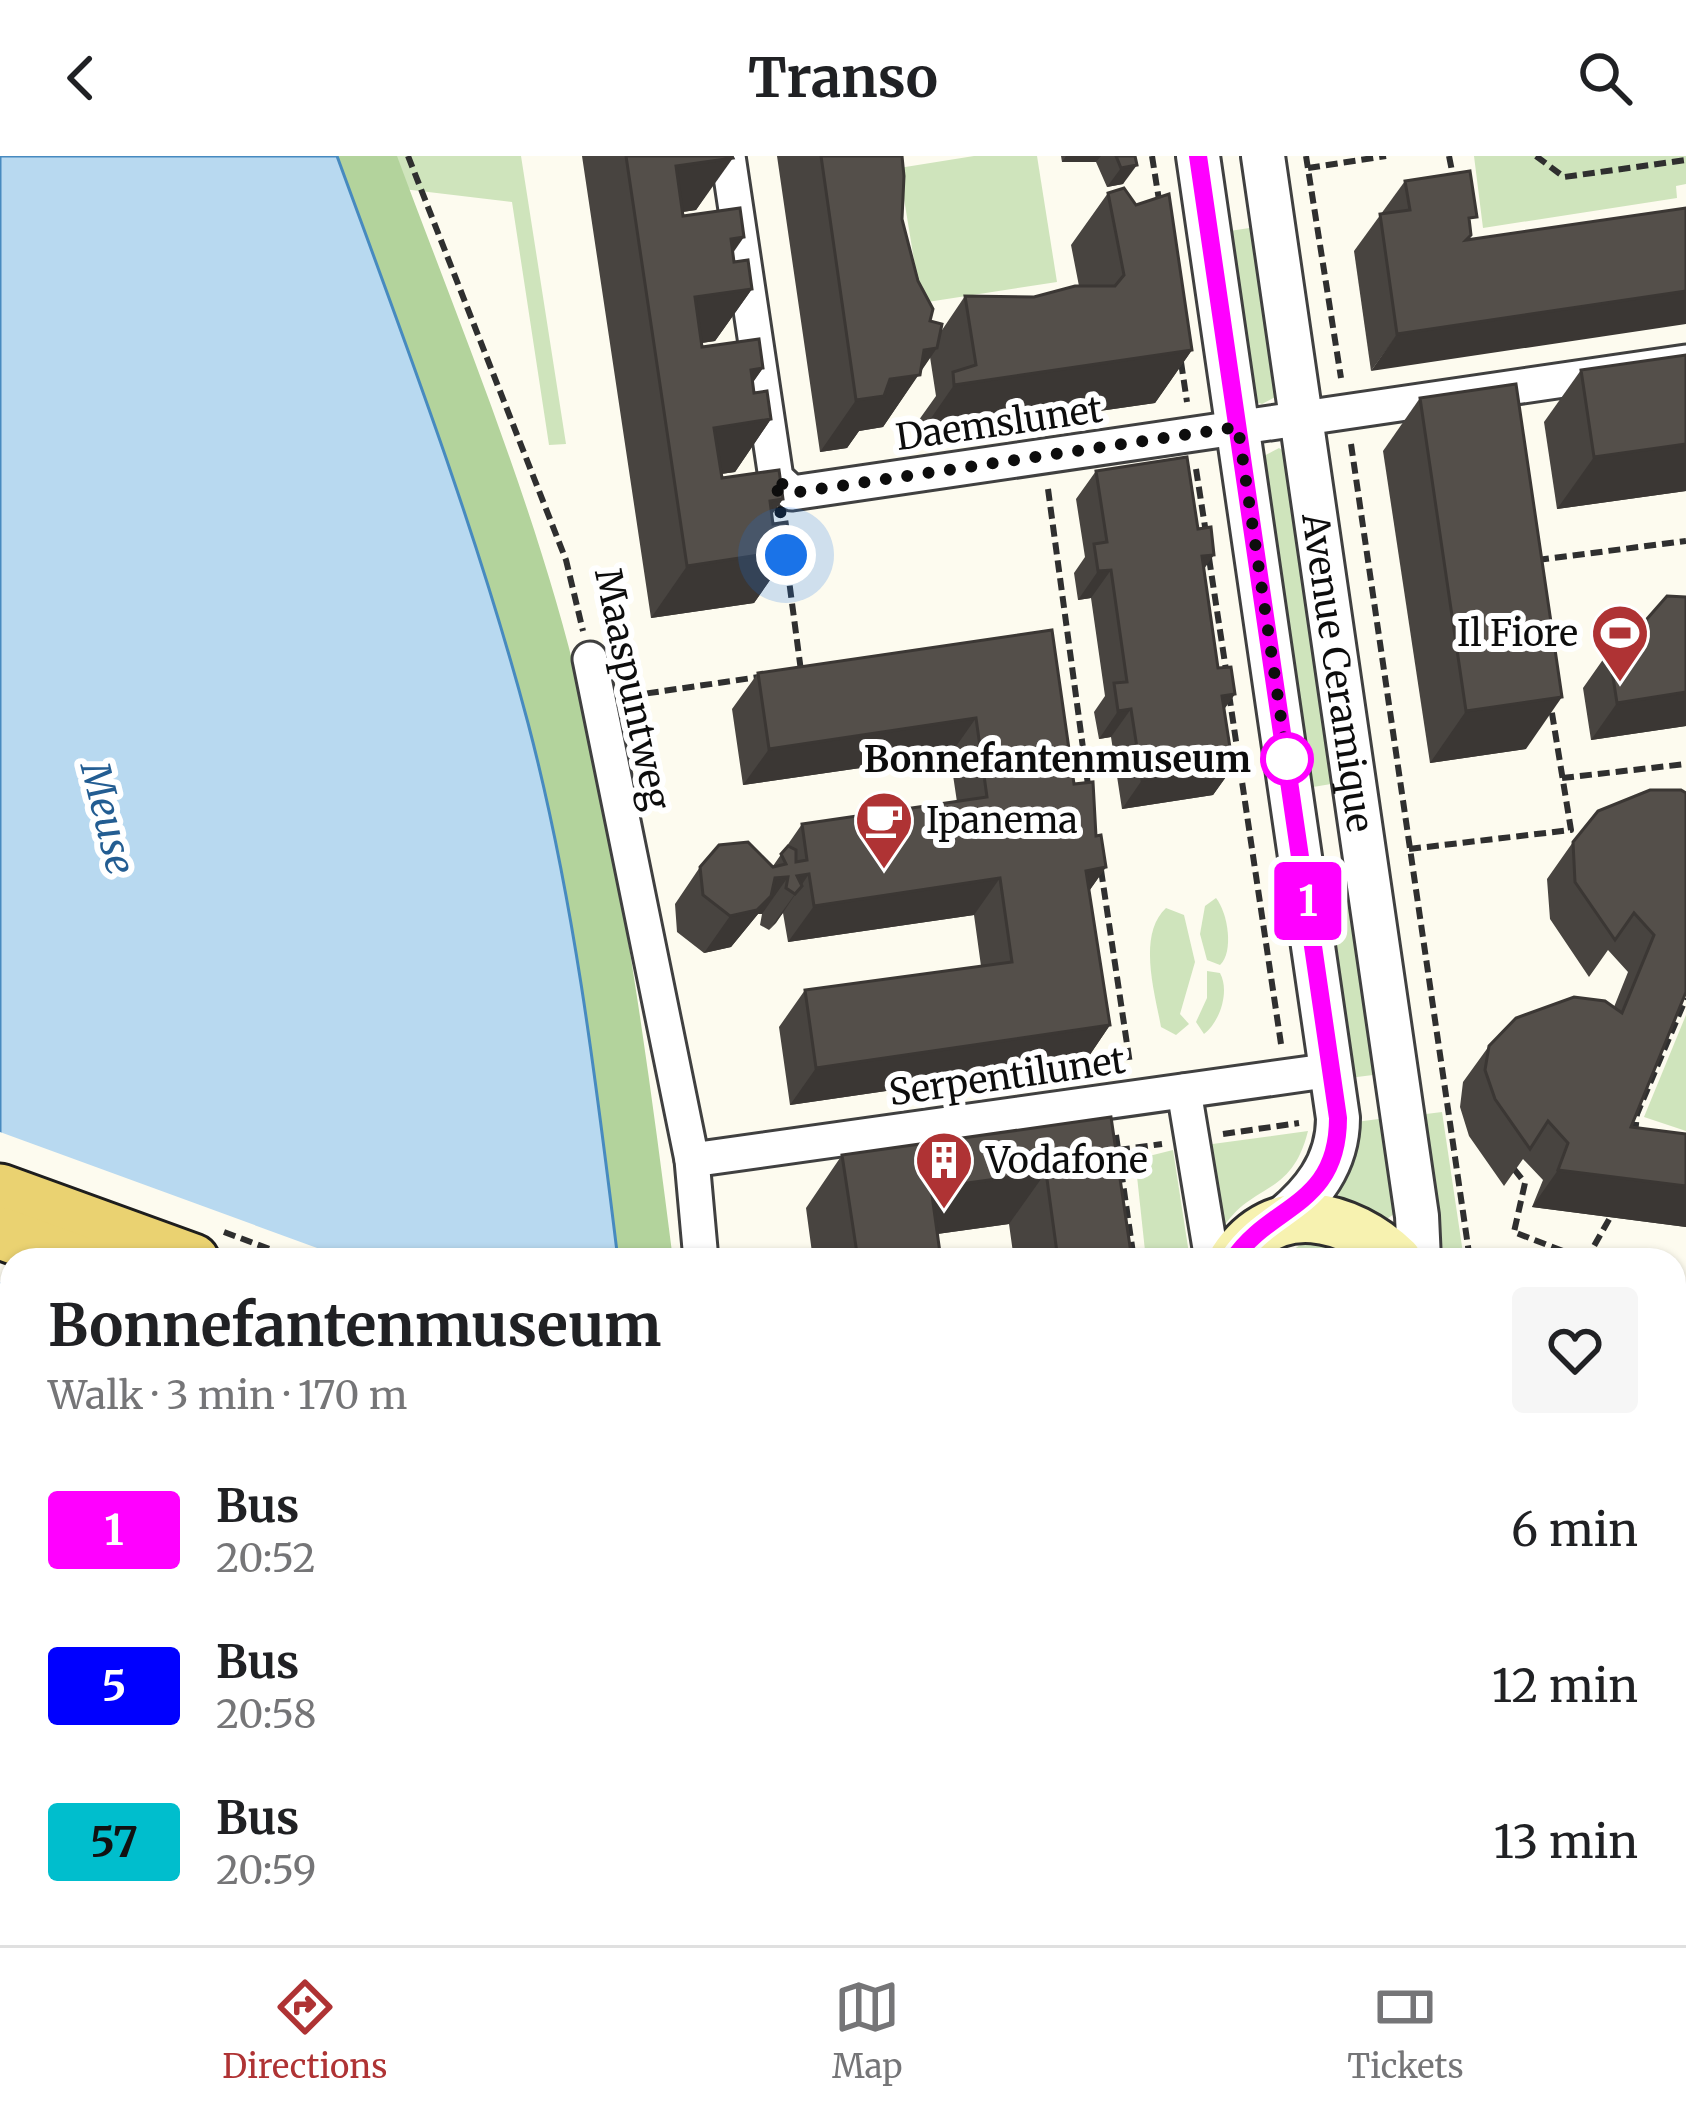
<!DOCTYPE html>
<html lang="en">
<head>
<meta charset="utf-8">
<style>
  body { margin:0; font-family:Merriweather,serif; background:#f6f6f6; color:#202124; height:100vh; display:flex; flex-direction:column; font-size:45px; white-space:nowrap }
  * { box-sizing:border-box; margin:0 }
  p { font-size:39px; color:#757577 }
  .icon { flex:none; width:66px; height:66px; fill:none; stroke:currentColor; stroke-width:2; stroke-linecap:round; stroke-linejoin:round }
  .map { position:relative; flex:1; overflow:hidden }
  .side { position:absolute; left:0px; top:1092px; width:1686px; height:699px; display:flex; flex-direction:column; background:#fff; border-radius:36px 36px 0 0; box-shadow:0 3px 9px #0004 }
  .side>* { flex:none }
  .badge { padding:0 24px; border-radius:9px; font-size:42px; line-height:78px }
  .you { position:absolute; width:60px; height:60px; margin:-30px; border:9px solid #fff; border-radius:50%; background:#1a73e8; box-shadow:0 0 0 18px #1a73e833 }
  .map>.badge { position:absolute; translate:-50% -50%; box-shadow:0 0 0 6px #fff }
  .round { display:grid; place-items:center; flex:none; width:126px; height:126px; border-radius:12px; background:#f6f6f6 }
  .overview { display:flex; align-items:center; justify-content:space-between; height:204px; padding:0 48px }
  h1 { font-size:57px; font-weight:700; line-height:90px }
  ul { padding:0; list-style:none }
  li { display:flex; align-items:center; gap:36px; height:156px; padding:0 48px }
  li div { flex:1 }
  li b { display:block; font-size:45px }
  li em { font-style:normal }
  li .badge { min-width:132px; font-weight:700; text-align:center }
  header { display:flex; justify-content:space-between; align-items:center; height:156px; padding:0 48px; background:#fff; font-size:54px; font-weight:700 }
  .dock { display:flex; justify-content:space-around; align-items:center; height:168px; border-top:3px solid #e0e0e0; background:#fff; font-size:33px; color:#757577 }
  .dock a { display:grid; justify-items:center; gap:6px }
  .dock .selected { color:#af3334 }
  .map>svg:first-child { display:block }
</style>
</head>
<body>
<header><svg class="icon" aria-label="back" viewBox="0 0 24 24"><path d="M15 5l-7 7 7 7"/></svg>Transo<svg class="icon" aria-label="search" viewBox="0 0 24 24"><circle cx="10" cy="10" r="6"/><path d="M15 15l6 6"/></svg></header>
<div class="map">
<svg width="1686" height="1789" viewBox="0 0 1686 1789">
  <rect width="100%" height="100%" fill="#fdfbef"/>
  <g fill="#cfe4bc">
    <polygon points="337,0 521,0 566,288 549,289 512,46 378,30 379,117"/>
    <polygon points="974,0 1037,0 1057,126 921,147 899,12"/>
    <polygon points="1474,0 1686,0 1686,28 1676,30 1677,42 1483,72"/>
    <polygon points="1256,71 1281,238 1262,248 1247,243 1223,76"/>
    <polygon points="1279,292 1291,300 1337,627 1307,632 1258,303"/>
    <polygon points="1351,714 1381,918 1349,922 1319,719"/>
    <path d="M 1216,742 C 1228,757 1234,796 1220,809 L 1207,804 L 1200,778 L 1205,750 Z"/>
    <path d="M 1166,752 L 1184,759 L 1195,806 L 1180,858 L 1189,868 L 1176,879 L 1161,871 C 1155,837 1137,779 1166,752 Z"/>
    <path d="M 1207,815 L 1220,817 C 1230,835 1220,866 1204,878 L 1196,866 L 1207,842 Z"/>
    <polygon points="1686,859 1686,975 1644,961"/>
    <polygon points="1442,956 1464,1104 1443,1104 1438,1090 1418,959"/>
    <polygon points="1386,962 1398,1055 1387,1063 1337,1043 1355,997 1356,966"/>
    <path d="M 1308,975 C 1291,1043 1251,1025 1221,1075 L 1205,989 Z"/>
    <polygon points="1173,994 1190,1104 1146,1104 1136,1011 1141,1002"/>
    <polygon points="1307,1085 1325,1085 1362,1104 1276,1104"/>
  </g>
  <g fill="#b3d39c">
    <path d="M 337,0 L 397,0 C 461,172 538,357 580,536 C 623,722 649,915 673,1104 L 618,1104 L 588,882 L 528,567 Z"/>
    <polygon points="1674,1735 1686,1740 1686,1789 1522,1789 1490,1779 1674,1779"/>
  </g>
  <path fill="#b8d9f0" stroke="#478abf" stroke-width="3" d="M 0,0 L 337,0 C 405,186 477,375 528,567 C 574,742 596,925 618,1104 L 12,1104 L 12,1779 L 620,1779 L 620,1789 L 0,1789 Z"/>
  <polygon fill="#fdfbef" points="0,976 350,1104 12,1104 12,1131 0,1126"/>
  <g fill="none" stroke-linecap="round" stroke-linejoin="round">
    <g stroke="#404040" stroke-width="22">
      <g id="service">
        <polyline points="1146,1779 1161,1789"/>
        <polyline points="947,1789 1024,1779"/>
        <polyline points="1199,1789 1287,1779"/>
      </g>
    </g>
    <g stroke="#404040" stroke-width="39">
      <g id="minor">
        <polyline points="728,0 776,322 792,337 1686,206"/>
        <polyline points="590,503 692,1004 701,1104"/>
        <polyline points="1184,935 1212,1104"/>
        <polyline points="692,1004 1332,914"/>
        <polyline points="702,1789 702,1779"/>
      </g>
    </g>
    <g stroke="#404040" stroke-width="48">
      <g id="tertiary">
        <path d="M 1198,0 L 1338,962 C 1338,1008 1312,1040 1277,1067"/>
        <path id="s1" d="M 1263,0 L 1417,1060 L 1419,1104"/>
      </g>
    </g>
    <g stroke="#2f2f2f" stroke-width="54">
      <g id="secondary">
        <path d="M 1233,1104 C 1275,1039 1349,1058 1397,1104"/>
        <polyline points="1674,1215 1686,1218"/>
        <polyline points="1674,1266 1686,1269"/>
        <polyline points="1306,1779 1308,1789"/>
        <polyline points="1394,1779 1395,1789"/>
      </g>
    </g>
    <g stroke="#1e1e1e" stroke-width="57">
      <g id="primary">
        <polyline points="0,1034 193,1104"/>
        <polyline points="0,1077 75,1104"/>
        <polyline points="1674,1640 1686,1645"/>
        <polyline points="1674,1688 1686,1692"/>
      </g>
    </g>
    <g stroke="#2f2f2f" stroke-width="6" stroke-dasharray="12 6" stroke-linecap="butt">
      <polyline points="408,0 566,404 583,475"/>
      <polyline points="1152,0 1159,44"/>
      <polyline points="1306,0 1341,222"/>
      <polyline points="1449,0 1453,20"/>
      <polyline points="1536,0 1564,21 1686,4"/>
      <polyline points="1308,12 1386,0"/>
      <polyline points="1181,206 1187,246"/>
      <polyline points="1351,288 1470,1104"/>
      <polyline points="1196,313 1206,377"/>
      <polyline points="1048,333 1088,629"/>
      <polyline points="785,394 801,515"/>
      <polyline points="1209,402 1226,514"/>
      <polyline points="1537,404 1686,385"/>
      <polyline points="1229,538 1281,888"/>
      <polyline points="629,540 759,521"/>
      <polyline points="1562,622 1686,608"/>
      <polyline points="1409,693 1571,674 1551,551"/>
      <polyline points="1101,714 1130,908"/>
      <polyline points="1223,978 1299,967"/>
      <polyline points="1635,978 1637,958 1686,842"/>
      <polyline points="1116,979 1134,1104"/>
      <polyline points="1118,994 1162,988"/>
      <polyline points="1514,1013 1525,1027 1514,1076 1586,1104 1611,1060"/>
      <polyline points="224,1076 299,1104"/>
      <polyline points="1674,1138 1686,1143"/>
      <polyline points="1674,1556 1686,1562"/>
      <polyline points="1674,1568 1686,1571"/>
      <polyline points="819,1779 825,1789"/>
      <polyline points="1455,1779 1456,1789"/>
      <polyline points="734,1785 770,1779"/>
    </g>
    <use href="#service" stroke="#fff" stroke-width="16"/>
    <use href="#minor" stroke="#fff" stroke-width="33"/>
    <use href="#tertiary" stroke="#fff" stroke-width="42"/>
    <use href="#secondary" stroke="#f7f2b0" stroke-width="48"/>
    <use href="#primary" stroke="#ead271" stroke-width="51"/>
  </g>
  <g fill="#484440">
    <polygon points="582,0 732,0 696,54 683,56 683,60 733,97 734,106 752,133 715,185 702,187 702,191 763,212 752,227 754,237 771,263 735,316 721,318 722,322 783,343 772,358 773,368 791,394 754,447 651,462"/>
    <polygon points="777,0 901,0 902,63 930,165 940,177 965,140 1034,141 1079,130 1071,89 1108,37 1192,194 1155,247 918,281 916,268 936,240 930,201 883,271 859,275 847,292 820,296"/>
    <polygon points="1061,0 1135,0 1123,28 1107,31 1096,6 1062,6"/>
    <polygon points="1405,25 1470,71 1467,84 1371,215 1354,95"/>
    <polygon points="1686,199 1686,335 1557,353 1544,266 1581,214"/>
    <polygon points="1420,242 1526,593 1430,607 1383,295"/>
    <polygon points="1096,315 1204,413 1218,512 1235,538 1224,553 1233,611 1213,639 1122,653 1111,581 1099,583 1094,556 1105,540 1091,442 1078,444 1074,417 1085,401 1076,343"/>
    <polygon points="1639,472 1686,570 1591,584 1583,532 1609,495 1625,493"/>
    <polygon points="1052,474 1074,628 1096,680 1106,711 1089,735 1110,869 1085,906 790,949 779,871 805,834 981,810 974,759 788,786 783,757 769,774 760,769 762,758 758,758 731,791 704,797 677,776 675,748 700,711 773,710 802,668 957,646 950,599 743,629 732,553 758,517"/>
    <polygon points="1681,634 1631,971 1686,978 1686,1071 1532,1051 1543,1024 1523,1003 1504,1030 1469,980 1460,951 1463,926 1489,890 1614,851 1628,816 1608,794 1589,821 1550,763 1547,723 1573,686"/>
    <polygon points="1111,961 1132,1104 1014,1104 1009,1068 937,1078 941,1104 813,1104 806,1052 842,999"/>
  </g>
  <g fill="#3b3734">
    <polygon points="1066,0 1101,0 1096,6 1062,6"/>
    <polygon points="733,2 696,54 639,62 676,10"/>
    <polygon points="1137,9 1123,28 1107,31 1121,12"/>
    <polygon points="744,81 708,133 731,83"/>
    <polygon points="752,133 715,185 658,193 695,141"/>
    <polygon points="1686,135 1686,168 1371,215 1397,178"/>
    <polygon points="937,192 883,271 859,275 847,292 820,296 856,244 890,223 924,194"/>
    <polygon points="1192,194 1155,247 918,281 954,229"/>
    <polygon points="763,212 727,264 751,214"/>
    <polygon points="771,263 735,316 678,324 714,272"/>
    <polygon points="1686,288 1686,335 1557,353 1594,301"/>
    <polygon points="783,343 746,395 770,345"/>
    <polygon points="791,394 754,447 651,462 687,410"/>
    <polygon points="1214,399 1194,427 1202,400"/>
    <polygon points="1111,414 1091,442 1078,444 1098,415"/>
    <polygon points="1686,536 1686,570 1591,584 1617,547"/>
    <polygon points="1235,538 1215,566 1222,540"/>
    <polygon points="1562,541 1526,593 1430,607 1466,555"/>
    <polygon points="1131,553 1111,581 1099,583 1118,555"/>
    <polygon points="976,562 950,599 743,629 769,593"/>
    <polygon points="1233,611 1213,639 1122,653 1142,624"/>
    <polygon points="1106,711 1080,748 1086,715"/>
    <polygon points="809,718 776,767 769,774 795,738 797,720"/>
    <polygon points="788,721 762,758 758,758 731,791 704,797 730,760 775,722"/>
    <polygon points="1000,722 974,759 788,786 814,750"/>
    <polygon points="1110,869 1085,906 790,949 816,912"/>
    <polygon points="1558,1014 1686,1030 1686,1071 1532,1051"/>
    <polygon points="1046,1016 1009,1068 894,1084 931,1032"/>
    <polygon points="1674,1482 1686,1487 1686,1533 1674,1529"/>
  </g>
  <g fill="#544f4a" stroke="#3b3734" stroke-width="3">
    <polygon points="626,0 732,0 733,2 676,10 683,60 740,52 744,81 731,83 734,106 748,104 752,133 695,141 702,191 759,183 763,212 751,214 754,237 767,235 771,263 714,272 722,322 779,314 783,343 770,345 773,368 787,366 791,394 687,410"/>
    <polygon points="821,0 902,0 904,20 902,63 918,125 933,153 930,165 942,168 937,192 924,194 920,219 890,223 884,240 856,244"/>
    <polygon points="1116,0 1135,0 1137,9 1121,12"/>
    <polygon points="1470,15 1477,61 1469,62 1471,79 1466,84 1686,52 1686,135 1397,178 1380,58 1410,54 1405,25"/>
    <polygon points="1124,32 1136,49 1169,38 1192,194 954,229 953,216 976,209 965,140 1034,141 1075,130 1115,130 1124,119 1108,37"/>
    <polygon points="1686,199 1686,288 1594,301 1581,214"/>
    <polygon points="1516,228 1562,541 1466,555 1420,242"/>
    <polygon points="1187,301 1198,373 1211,371 1214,399 1202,400 1218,512 1231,511 1235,538 1222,540 1233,611 1142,624 1131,553 1118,555 1114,527 1127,526 1111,414 1098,415 1094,388 1107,386 1096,315"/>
    <polygon points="1667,440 1686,441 1686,536 1617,547 1609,495 1632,492 1639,472"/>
    <polygon points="1052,474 1074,628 1093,626 1096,680 1101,679 1106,711 1086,715 1110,869 816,912 805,834 1012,806 1000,722 814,750 809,718 797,720 802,730 795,738 786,732 788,721 775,722 771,740 757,754 730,760 703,739 700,711 719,689 748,686 773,711 786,708 781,698 788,690 796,694 796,706 807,704 802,668 987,641 976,562 769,593 758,517"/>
    <polygon points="1650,634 1681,634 1686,637 1686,836 1631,971 1686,978 1686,1030 1558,1014 1568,987 1548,965 1530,993 1495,943 1485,914 1489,890 1516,862 1574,841 1605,845 1622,857 1654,779 1634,757 1615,784 1575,726 1573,686 1598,655"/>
    <polygon points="1111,961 1132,1104 1058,1104 1046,1016 931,1032 941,1104 858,1104 842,999"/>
    <polygon points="1674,1408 1686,1412 1686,1487 1674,1482"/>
  </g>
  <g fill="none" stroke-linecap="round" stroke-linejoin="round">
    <g stroke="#fff" stroke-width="27">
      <path id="line" d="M 1198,0 L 1338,962 C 1338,1051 1270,1048 1233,1104"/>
    </g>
    <use href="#line" stroke="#f0f" stroke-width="18"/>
    <polyline stroke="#0d0d0d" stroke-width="12" stroke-dasharray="0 21.6" points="786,399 776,322 792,337 1238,271 1287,603"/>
  </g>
  <defs>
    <g id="stadium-pin" transform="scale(3)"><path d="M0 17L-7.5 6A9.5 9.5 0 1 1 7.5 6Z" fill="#af3334" stroke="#fff"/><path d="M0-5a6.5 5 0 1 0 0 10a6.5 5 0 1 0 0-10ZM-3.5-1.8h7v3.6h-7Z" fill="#fff"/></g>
    <g id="cafe-pin" transform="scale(3)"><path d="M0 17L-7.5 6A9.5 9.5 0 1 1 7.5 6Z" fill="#af3334" stroke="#fff"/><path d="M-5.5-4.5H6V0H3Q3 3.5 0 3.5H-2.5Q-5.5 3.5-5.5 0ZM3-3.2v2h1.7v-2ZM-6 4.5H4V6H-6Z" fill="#fff"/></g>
    <g id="building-pin" transform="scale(3)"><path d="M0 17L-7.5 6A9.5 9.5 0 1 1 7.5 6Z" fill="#af3334" stroke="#fff"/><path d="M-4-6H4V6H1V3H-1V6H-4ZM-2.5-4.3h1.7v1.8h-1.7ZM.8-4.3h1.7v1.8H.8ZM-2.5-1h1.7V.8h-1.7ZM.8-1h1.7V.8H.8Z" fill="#fff"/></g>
  </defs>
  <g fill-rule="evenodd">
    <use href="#stadium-pin" x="1620" y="477"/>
    <use href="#cafe-pin" x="884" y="664"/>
    <use href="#building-pin" x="944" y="1004"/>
  </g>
  <circle fill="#fff" stroke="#f0f" stroke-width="6" cx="1287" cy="603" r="24"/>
  <g text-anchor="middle" stroke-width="12" stroke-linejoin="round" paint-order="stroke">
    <g font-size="36" fill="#0d0d0d" stroke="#fff">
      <text transform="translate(999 267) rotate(-8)" y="13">Daemslunet</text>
      <text dy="13" stroke="none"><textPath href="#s1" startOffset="522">Avenue Ceramique</textPath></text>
      <text transform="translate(633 533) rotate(78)" y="13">Maaspuntweg</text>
      <text transform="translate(1007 920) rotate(-8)" y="13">Serpentilunet</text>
    </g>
    <g font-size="36" fill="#0d0d0d" stroke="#fff" text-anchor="start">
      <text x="1578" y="490" text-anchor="end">Il Fiore</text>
      <text x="926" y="677">Ipanema</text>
      <text x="986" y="1017">Vodafone</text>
    </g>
    <g font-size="36" font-weight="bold" fill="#0d0d0d" stroke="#fff" text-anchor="end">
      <text x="1251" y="616">Bonnefantenmuseum</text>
    </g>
    <g font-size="39" font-style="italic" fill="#235d92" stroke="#fff">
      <text transform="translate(108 662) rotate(76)" y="14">Meuse</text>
    </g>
  </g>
</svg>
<div class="you" style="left:786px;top:399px"></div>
<b class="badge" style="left:1308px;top:745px;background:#f0f;color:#fff">1</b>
<section class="side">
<div class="overview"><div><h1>Bonnefantenmuseum</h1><p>Walk · 3 min · 170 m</p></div><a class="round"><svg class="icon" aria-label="heart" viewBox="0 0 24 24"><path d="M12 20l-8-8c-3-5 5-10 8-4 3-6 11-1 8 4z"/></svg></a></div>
<ul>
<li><span class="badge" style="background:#f0f;color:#fff">1</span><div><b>Bus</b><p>20:52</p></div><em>6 min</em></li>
<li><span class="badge" style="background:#00f;color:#fff">5</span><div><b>Bus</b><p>20:58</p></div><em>12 min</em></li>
<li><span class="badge" style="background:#00becd;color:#111">57</span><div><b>Bus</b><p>20:59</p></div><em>13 min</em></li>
</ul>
</section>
</div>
<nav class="dock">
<a class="selected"><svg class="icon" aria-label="directions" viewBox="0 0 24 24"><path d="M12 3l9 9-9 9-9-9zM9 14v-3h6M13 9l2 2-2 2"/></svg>Directions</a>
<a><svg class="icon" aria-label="map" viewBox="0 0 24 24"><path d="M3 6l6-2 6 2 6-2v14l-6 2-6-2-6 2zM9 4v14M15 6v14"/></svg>Map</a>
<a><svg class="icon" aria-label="tickets" viewBox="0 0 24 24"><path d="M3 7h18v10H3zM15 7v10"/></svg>Tickets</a>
</nav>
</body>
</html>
